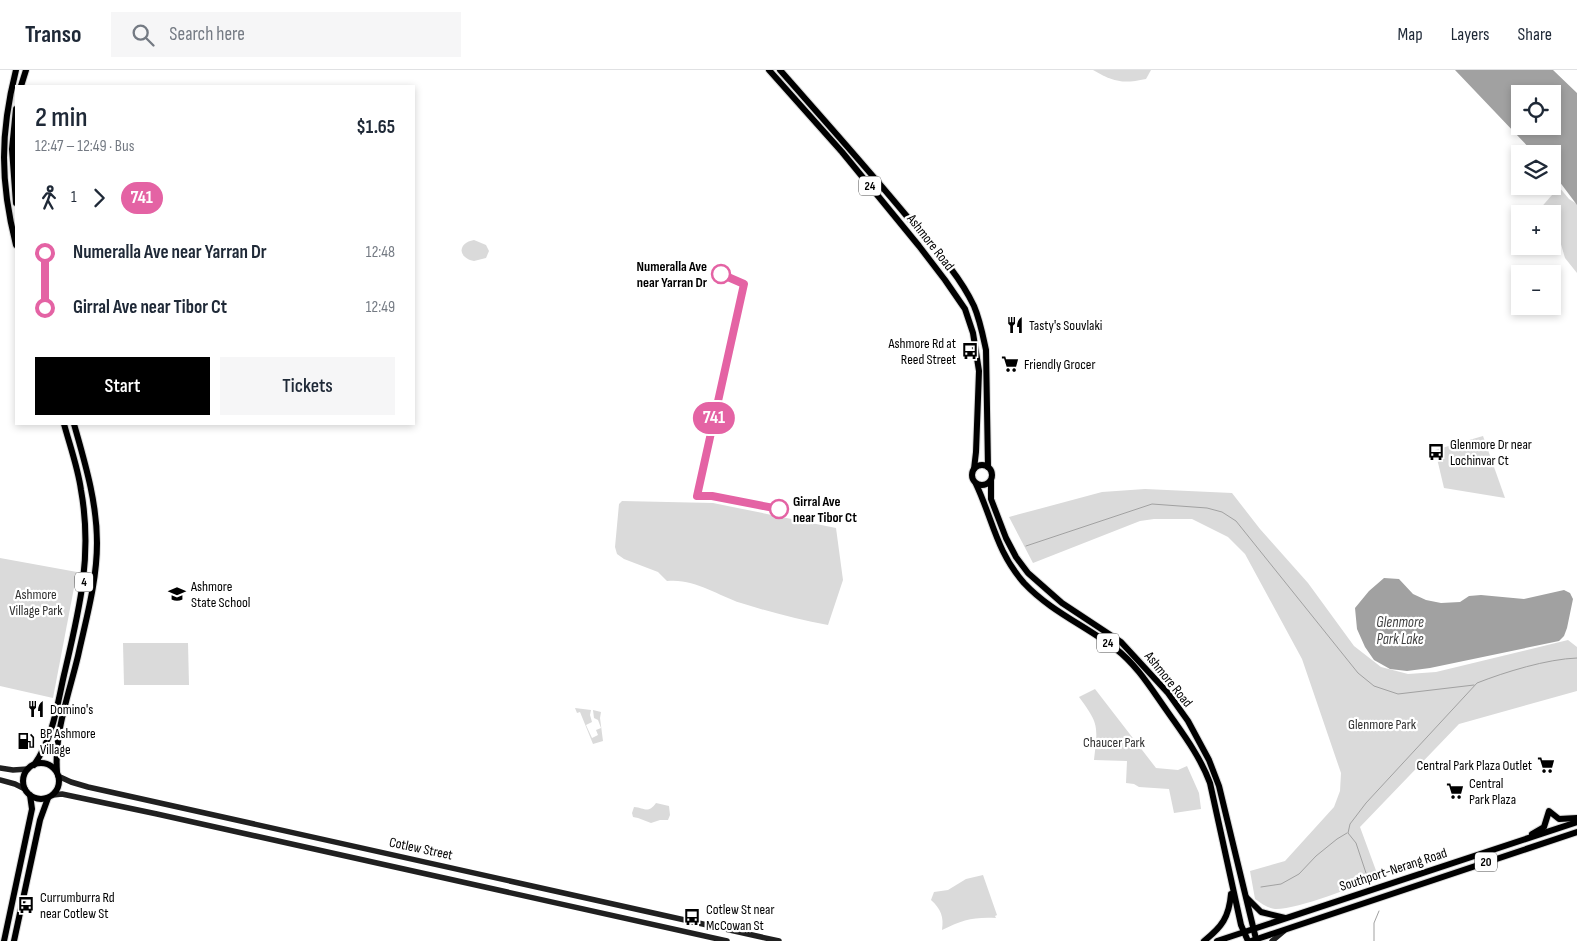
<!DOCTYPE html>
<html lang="en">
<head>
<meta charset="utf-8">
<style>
  body { margin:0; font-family:"Sofia Sans Condensed",sans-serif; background:#f6f6f7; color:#1f2937; height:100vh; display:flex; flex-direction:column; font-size:19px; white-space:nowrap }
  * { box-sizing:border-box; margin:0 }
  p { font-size:16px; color:#747a83 }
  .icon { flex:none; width:28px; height:28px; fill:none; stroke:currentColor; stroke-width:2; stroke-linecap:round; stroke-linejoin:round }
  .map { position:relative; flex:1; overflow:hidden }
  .panel { position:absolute; left:15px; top:15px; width:400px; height:340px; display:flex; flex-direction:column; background:#fff; border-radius:0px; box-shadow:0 2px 8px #0003 }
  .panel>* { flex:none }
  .badge { padding:0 10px; border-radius:16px; font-size:18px; line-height:32px }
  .controls { position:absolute; left:1511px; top:15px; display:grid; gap:10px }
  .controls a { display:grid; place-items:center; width:50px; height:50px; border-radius:0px; background:#fff; box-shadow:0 2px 8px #0003; font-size:25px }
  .map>.badge { position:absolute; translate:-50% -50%; box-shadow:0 0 0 2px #fff }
  .legs { display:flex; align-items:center; gap:8px; height:55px; padding:0 20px; font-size:16px }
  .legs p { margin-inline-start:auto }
  .summary { display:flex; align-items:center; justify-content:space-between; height:85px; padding:0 20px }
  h1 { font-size:28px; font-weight:600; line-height:38px }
  .button { display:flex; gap:10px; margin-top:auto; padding:10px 20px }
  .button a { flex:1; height:58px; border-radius:0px; background:#000; color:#fff; font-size:20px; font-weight:600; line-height:58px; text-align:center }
  .button a+a { background:#f6f6f7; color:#1f2937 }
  ul { padding:0 20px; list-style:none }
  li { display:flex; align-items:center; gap:18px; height:55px; font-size:19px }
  li i { display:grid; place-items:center; width:8px; height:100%; margin:0 6px; background:currentColor }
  li i::after { content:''; width:12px; height:12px; margin:-6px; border:4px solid; border-radius:50%; background:#fff }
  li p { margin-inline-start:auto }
  li:first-child i { background:linear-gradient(#0000 50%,currentColor 0) }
  li:last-child i { background:linear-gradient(currentColor 50%,#0000 0) }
  header { display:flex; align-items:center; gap:30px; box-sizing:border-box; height:70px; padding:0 25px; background:#fff; border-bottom:1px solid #e0e1e3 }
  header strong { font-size:24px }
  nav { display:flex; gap:28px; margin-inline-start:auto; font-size:18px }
  .search { width:350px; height:45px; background:#f6f6f7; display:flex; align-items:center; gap:12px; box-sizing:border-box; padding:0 18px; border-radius:0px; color:#747a83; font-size:19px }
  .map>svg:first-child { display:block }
</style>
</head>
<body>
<header>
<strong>Transo</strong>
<div class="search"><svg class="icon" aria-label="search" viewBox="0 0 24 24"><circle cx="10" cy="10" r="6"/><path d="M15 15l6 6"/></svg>Search here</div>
<nav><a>Map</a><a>Layers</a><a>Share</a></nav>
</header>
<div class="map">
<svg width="1577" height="871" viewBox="0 0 1577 871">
  <rect width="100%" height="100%" fill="#fff"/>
  <g fill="#dadada">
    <path d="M 1093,0 L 1151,0 L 1146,9 C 1122,14 1114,12 1093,0 Z"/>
    <polygon points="1559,117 1569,129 1577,134 1577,203 1565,188 1560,171 1553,159 1552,144 1540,144 1538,141"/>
    <path d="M 474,170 L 486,175 L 489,181 L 486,188 L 474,191 C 458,188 457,173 474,170 Z"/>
    <polygon points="1483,366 1505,428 1444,418 1435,380"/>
    <path d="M 1145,419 L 1232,423 L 1260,459 L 1308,513 L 1354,576 L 1381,597 L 1408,604 L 1436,602 L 1568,570 L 1577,577 L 1577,621 L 1459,654 L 1360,757 L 1378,806 C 1358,816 1296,840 1275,839 C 1267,838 1261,833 1255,829 L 1250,801 L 1285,791 L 1334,737 L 1340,721 L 1341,703 L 1302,589 L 1245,484 L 1228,467 L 1192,449 L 1154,449 L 1140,451 L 1033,493 L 1009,447 L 1102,422 Z"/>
    <path d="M 622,431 L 713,433 L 836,458 L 843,510 L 828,555 C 799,550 770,542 741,533 C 717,525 694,508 667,511 L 658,502 L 624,489 L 617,484 L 615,477 L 619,434 Z"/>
    <polygon points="0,488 77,502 53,628 0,616"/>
    <polygon points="123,573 188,573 189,615 124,615"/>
    <path d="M 1095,619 L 1156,698 L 1178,700 L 1187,696 L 1199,723 L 1201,739 L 1174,743 L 1169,719 L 1139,717 L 1134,714 L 1126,713 L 1127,691 L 1094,690 C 1098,656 1099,654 1079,627 Z"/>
    <polygon points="575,638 591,640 590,645 592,652 586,655 592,668 598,665 596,660 601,658 598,650 594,648 593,640 601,642 600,648 603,671 593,674 580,642 577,643"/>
    <path d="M 656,733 L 669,736 L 670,745 L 668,750 L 660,750 L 651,753 L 638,748 L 633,747 L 632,743 L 634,737 C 645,738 648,744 656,733 Z"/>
    <path d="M 983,805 L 997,845 L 995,846 L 996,848 C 972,847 963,850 942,860 C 944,847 941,839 931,830 L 934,822 L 948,820 L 966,809 Z"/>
  </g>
  <g fill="#a1a1a1" fill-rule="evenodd">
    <path d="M 1455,0 L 1553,0 L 1577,23 L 1577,135 L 1553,103 L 1552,84 L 1535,84 ZM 1520,24 L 1552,24 L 1552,56 L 1520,56 Z"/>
    <polygon points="1384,508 1399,509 1413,524 1426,530 1441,533 1460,532 1469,526 1481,525 1524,529 1564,520 1570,523 1573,529 1567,558 1564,566 1559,571 1430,598 1407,601 1390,599 1374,590 1365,577 1357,559 1355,538 1369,521"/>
  </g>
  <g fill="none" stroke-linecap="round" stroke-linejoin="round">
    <g stroke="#a1a1a1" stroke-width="1">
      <polyline points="1026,476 1152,434 1207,438 1222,442 1236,451 1358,603 1374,616 1398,624 1474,615"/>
      <path d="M 1368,809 L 1356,773 L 1348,763 L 1350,754 L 1366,733 L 1477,613 C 1505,602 1547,589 1577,588"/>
      <polyline points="1261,817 1281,814 1299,804 1316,786 1337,769 1347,763"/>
      <polyline points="1374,871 1374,853 1379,841"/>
    </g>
    <g stroke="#dbdbdb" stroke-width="8">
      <g id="primary">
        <polyline points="769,0 842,82 919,176 945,210 965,239 973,263 979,301 976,382 974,399"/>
        <path d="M 780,0 C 824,50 868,99 910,150 C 933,177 959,204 974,236 C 980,250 983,266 986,280 L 988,397"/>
        <polyline points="21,16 26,0"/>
        <polyline points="16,39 12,79 16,133"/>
        <path d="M 16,175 C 0,112 0,63 16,0"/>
        <circle cx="982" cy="405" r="10"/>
        <polyline points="991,411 991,429 1006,468 1016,487 1028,503 1062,533 1121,572 1168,623 1188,651 1209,690 1219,716 1256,869"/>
        <path d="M 976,414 C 993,450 996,481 1024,513 C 1050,541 1086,556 1116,579 C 1137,595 1152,620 1167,641 C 1183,664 1200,686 1210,713 L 1241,855 L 1248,871"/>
        <circle cx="41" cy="711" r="18"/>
        <path d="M 34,695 C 53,668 57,636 64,605 C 79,541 93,486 81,420 C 78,398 70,376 64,354"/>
        <path d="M 57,702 C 54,663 69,624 78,586 C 86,549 97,512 97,473 C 97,432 85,393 74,354"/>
        <polyline points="1532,764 1544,757 1549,741 1559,749 1577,748"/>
        <polyline points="1247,828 1261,842 1285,848"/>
        <polyline points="4,871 32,739 30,725"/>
        <polyline points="14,871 40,750 48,728"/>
        <path d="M 1204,871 C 1222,857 1229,847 1231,824"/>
        <polyline points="1217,871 1577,752"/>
        <polyline points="1251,871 1577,762"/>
      </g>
    </g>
    <g stroke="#202020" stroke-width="5.5">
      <polyline points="0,698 13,700 28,699"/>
      <polyline points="58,706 71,712 88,717 779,871"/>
      <polyline points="0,710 15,714 25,719"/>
      <polyline points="53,725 62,724 157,744 727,871"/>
      <polyline points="1272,871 1284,861"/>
    </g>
    <use href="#primary" stroke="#000" stroke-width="6"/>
  </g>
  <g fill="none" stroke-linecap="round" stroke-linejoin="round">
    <g stroke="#fff" stroke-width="11">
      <polyline id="line-1" points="721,204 744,214 697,426 712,426 779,439"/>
    </g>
    <use href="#line-1" stroke="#e463a4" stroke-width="8"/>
  </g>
  <defs>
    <g id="restaurant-bare" transform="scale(1.35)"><path d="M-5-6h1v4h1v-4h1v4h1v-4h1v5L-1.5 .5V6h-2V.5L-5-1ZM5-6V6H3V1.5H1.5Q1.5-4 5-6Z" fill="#000" stroke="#fff" stroke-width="2.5" paint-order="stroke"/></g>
    <g id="bus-bare" transform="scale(1.35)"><path d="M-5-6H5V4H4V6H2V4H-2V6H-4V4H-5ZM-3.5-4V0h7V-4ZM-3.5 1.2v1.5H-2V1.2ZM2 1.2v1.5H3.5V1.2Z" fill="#000" stroke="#fff" stroke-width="2.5" paint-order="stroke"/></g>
    <g id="supermarket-bare" transform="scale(1.35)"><path d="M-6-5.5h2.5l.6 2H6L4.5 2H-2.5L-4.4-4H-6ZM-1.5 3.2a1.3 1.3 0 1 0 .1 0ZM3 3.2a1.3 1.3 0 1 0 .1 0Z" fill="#000" stroke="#fff" stroke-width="2.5" paint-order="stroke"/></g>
    <g id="school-bare" transform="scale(1.35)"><path d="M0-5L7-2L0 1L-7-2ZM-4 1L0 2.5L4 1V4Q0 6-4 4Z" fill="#000" stroke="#fff" stroke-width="2.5" paint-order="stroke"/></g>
    <g id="fuel-bare" transform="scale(1.35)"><path d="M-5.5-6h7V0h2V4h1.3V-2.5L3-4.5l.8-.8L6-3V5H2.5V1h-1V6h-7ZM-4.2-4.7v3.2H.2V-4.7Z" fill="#000" stroke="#fff" stroke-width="2.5" paint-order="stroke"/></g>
  </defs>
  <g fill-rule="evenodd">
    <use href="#restaurant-bare" x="1015" y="255"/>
    <use href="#bus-bare" x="970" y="281"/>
    <use href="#supermarket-bare" x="1010" y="294"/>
    <use href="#bus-bare" x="1436" y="382"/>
    <use href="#school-bare" x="177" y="524"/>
    <use href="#restaurant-bare" x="36" y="639"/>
    <use href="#fuel-bare" x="26" y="671"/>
    <use href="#supermarket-bare" x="1546" y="695"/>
    <use href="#supermarket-bare" x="1455" y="721"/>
    <use href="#bus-bare" x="26" y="835"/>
    <use href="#bus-bare" x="692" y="847"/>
  </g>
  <g fill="#fff" stroke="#e463a4" stroke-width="2.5">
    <circle cx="721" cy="204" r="9"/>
    <circle cx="779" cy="439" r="9"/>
  </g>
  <g text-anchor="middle" stroke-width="4.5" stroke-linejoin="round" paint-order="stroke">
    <g fill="#fff" stroke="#4c4c4c" stroke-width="1">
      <rect x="859" y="106.5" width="22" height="19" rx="4"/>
      <rect x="75" y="502.5" width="18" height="19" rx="4"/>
      <rect x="1097" y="563.5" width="22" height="19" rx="4"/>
      <rect x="1475" y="782.5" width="22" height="19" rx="4"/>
    </g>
    <g font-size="12" font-weight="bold" fill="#000">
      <text x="870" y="120">24</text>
      <text x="84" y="516">4</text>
      <text x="1108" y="577">24</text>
      <text x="1486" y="796">20</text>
    </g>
    <g font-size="14" fill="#000" stroke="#fff">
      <text transform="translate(931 172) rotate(52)" y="5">Ashmore Road</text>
      <text transform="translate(1169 609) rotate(51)" y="5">Ashmore Road</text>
      <text transform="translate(421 778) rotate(12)" y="5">Cotlew Street</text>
      <text transform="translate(1393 799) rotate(-18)" y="5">Southport-Nerang Road</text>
    </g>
    <g font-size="14" font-weight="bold" fill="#000" stroke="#fff" text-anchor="end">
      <text x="707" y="201">Numeralla Ave<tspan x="707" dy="16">near Yarran Dr</tspan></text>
      <text x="793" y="436" text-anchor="start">Girral Ave<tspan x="793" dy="16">near Tibor Ct</tspan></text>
    </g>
    <g font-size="14" fill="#000" stroke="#fff" text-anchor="start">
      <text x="1029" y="260">Tasty's Souvlaki</text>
      <text x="956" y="278" text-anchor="end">Ashmore Rd at<tspan x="956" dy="16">Reed Street</tspan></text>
      <text x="1024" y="299">Friendly Grocer</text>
      <text x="1450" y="379">Glenmore Dr near<tspan x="1450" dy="16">Lochinvar Ct</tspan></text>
      <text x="191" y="521">Ashmore<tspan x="191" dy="16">State School</tspan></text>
      <text x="50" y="644">Domino's</text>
      <text x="40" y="668">BP Ashmore<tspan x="40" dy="16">Village</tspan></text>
      <text x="1532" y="700" text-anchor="end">Central Park Plaza Outlet</text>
      <text x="1469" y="718">Central<tspan x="1469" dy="16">Park Plaza</tspan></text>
      <text x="40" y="832">Currumburra Rd<tspan x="40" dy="16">near Cotlew St</tspan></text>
      <text x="706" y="844">Cotlew St near<tspan x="706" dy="16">McCowan St</tspan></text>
    </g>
    <g font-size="14" fill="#313131" stroke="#fff">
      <text x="36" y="529">Ashmore<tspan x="36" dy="16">Village Park</tspan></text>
      <text x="1382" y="659">Glenmore Park</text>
      <text x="1114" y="677">Chaucer Park</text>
    </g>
    <g font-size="15" font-style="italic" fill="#424242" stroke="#fff">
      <text x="1400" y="557">Glenmore<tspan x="1400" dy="17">Park Lake</tspan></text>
    </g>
  </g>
</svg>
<div class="controls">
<a><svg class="icon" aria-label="locate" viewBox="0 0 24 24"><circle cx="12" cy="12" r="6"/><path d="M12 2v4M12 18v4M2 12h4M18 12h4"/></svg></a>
<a><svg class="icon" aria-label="layers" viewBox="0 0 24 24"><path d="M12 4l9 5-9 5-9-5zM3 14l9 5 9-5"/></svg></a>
<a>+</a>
<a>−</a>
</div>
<b class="badge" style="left:714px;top:348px;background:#e463a4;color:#fff">741</b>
<section class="panel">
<div class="summary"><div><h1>2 min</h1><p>12:47 – 12:49 · Bus</p></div><b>$1.65</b></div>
<div class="legs"><svg class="icon" aria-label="walk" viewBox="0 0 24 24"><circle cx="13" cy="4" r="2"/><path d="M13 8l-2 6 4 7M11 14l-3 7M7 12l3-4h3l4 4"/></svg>1<svg class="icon" aria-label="forward" viewBox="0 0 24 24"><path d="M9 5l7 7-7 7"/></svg><b class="badge" style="background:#e463a4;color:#fff">741</b></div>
<ul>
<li><i style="color:#e463a4"></i><b>Numeralla Ave near Yarran Dr</b><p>12:48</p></li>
<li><i style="color:#e463a4"></i><b>Girral Ave near Tibor Ct</b><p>12:49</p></li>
</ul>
<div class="button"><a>Start</a><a>Tickets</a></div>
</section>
</div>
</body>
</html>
